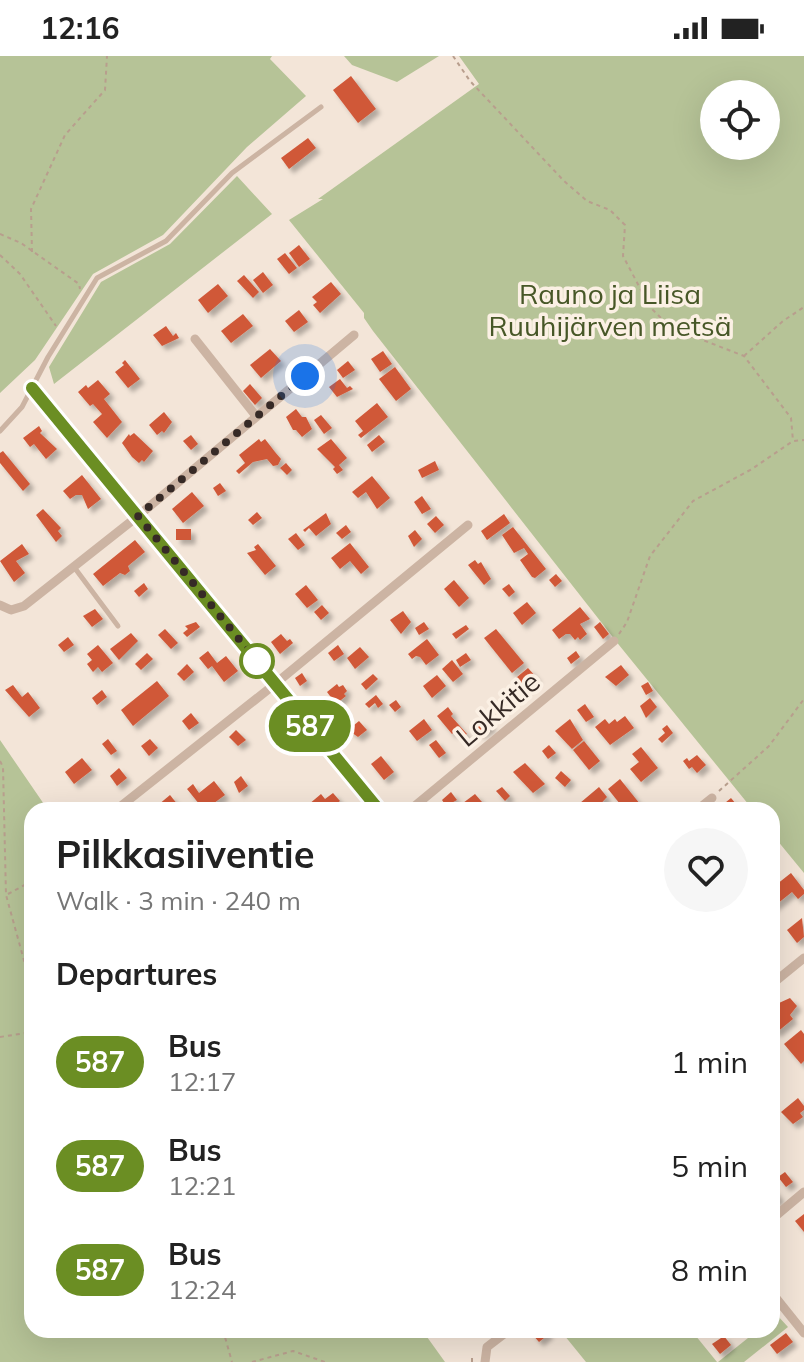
<!DOCTYPE html>
<html lang="en">
<head>
<meta charset="utf-8">
<style>
  body { margin:0; font-family:Mulish,sans-serif; background:#f6f6f6; color:#222; height:100vh; display:flex; flex-direction:column; font-size:30px; white-space:nowrap }
  * { box-sizing:border-box; margin:0 }
  p { font-size:26px; color:#767676 }
  .icon { flex:none; width:44px; height:44px; fill:none; stroke:currentColor; stroke-width:2; stroke-linecap:round; stroke-linejoin:round }
  .map { position:relative; flex:1; overflow:hidden }
  .details { position:absolute; left:24px; top:746px; width:756px; height:536px; display:flex; flex-direction:column; background:#fff; border-radius:24px; box-shadow:0 8px 32px #0002 }
  .details>* { flex:none }
  .badge { padding:0 16px; border-radius:26px; font-size:28px; line-height:52px }
  .tools { position:absolute; left:700px; top:24px; display:grid; gap:16px }
  .tools a { display:grid; place-items:center; width:80px; height:80px; border-radius:50%; background:#fff; box-shadow:0 8px 32px #0002; font-size:40px }
  .you { position:absolute; width:40px; height:40px; margin:-20px; border:6px solid #fff; border-radius:50%; background:#1a73e8; box-shadow:0 0 0 12px #1a73e833 }
  .map>.badge { position:absolute; translate:-50% -50%; box-shadow:0 0 0 4px #fff }
  h2 { padding:0 32px; font-size:30px; line-height:72px }
  .round { display:grid; place-items:center; flex:none; width:84px; height:84px; border-radius:42px; background:#f6f6f6 }
  .head { display:flex; align-items:center; justify-content:space-between; height:136px; padding:0 32px }
  h1 { font-size:38px; font-weight:700; line-height:60px }
  ul { padding:0; list-style:none }
  li { display:flex; align-items:center; gap:24px; height:104px; padding:0 32px }
  li div { flex:1 }
  li b { display:block; font-size:30px }
  li em { font-style:normal }
  li .badge { min-width:88px; font-weight:700; text-align:center }
  .status { display:flex; justify-content:space-between; align-items:center; height:56px; padding:0 40px; background:#fff; direction:ltr }
  .status svg { height:22px; fill:currentColor }
  .map>svg:first-child { display:block }
</style>
</head>
<body>
<div class="status"><b>12:16</b><svg viewBox="0 0 49 12"><path d="M0 12V9h3v3zM5 12V6h3v6zM10 12V3h3v9zM15 12V0h3v12zM26 1h20v11H26zM47 4h2v5h-2z"/></svg></div>
<div class="map">
<svg width="804" height="1306" viewBox="0 0 804 1306">
  <defs>
    <filter id="shadow"><feDropShadow dx="4.5" dy="4.5" stdDeviation="2" flood-color="#0004"/></filter>
  </defs>
  <rect width="100%" height="100%" fill="#f3e5d8"/>
  <g fill="#b6c397" fill-rule="evenodd">
    <polygon points="0,0 272,0 270,3 306,40 247,91 163,179 93,218 35,304 0,337"/>
    <polygon points="344,0 439,0 397,26 352,9"/>
    <path d="M 459,0 L 804,0 L 804,817 L 772,778 L 772,754 L 753,754 L 619,589 L 373,275 L 364,262 L 364,257 L 289,164 L 323,143 L 318,143 L 479,28 ZM 714,38 L 766,38 L 766,90 L 714,90 Z"/>
    <polygon points="237,120 272,158 54,328 49,311 101,226 170,188"/>
    <polygon points="0,684 48,754 32,754 32,1274 422,1274 445,1306 0,1306"/>
    <polygon points="777,1259 788,1271 744,1306 718,1306 758,1274 772,1274 772,1263"/>
    <polygon points="560,1274 691,1274 717,1306 586,1306"/>
  </g>
  <g fill="#d05839" filter="url(#shadow)">
    <polygon points="351,20 376,53 358,67 333,34"/>
    <polygon points="308,82 316,92 289,113 281,102"/>
    <polygon points="299,189 310,203 299,211 289,197"/>
    <polygon points="285,197 297,212 289,218 277,203"/>
    <polygon points="263,216 273,229 263,237 253,224"/>
    <polygon points="244,219 259,236 253,242 237,225"/>
    <polygon points="331,226 341,238 320,257 313,249 317,246 312,241"/>
    <polygon points="218,228 228,240 208,257 198,244"/>
    <polygon points="299,254 308,266 294,276 285,265"/>
    <polygon points="243,258 253,270 231,287 221,275"/>
    <polygon points="166,270 173,280 176,277 179,282 162,290 153,279"/>
    <polygon points="270,293 281,305 261,322 250,309"/>
    <polygon points="383,295 392,308 380,316 371,303"/>
    <polygon points="125,304 140,323 128,332 115,316 124,309 122,307"/>
    <polygon points="348,305 355,314 343,322 337,314"/>
    <polygon points="395,311 411,333 396,345 379,323"/>
    <polygon points="340,323 347,332 350,330 353,333 337,341 329,331"/>
    <polygon points="98,324 110,338 104,343 122,366 107,382 93,366 102,358 93,348 90,350 78,336 86,329 88,332"/>
    <polygon points="250,328 262,342 255,349 243,335"/>
    <polygon points="377,347 388,361 361,382 358,379 363,375 355,365"/>
    <polygon points="296,353 302,361 306,361 312,373 302,381 296,374 293,374 286,361"/>
    <polygon points="164,356 172,366 164,377 162,375 157,379 149,369"/>
    <polygon points="321,359 332,372 324,378 314,364"/>
    <polygon points="39,370 42,375 40,377 57,393 46,403 34,388 30,391 23,382"/>
    <polygon points="134,377 153,395 144,406 142,404 139,407 132,401 122,387 129,378 130,380"/>
    <polygon points="191,379 198,388 191,394 183,385"/>
    <polygon points="379,379 385,386 372,396 367,389"/>
    <polygon points="259,383 261,386 265,383 275,396 281,403 278,409 273,410 267,403 253,406 239,418 236,415 245,407 239,399"/>
    <polygon points="331,383 347,402 339,409 343,414 337,418 333,413 335,411 317,393"/>
    <polygon points="3,395 30,428 23,435 0,407 0,397"/>
    <polygon points="435,405 439,414 422,422 418,414"/>
    <polygon points="286,407 292,414 287,419 280,412"/>
    <polygon points="82,419 101,443 88,453 82,439 76,439 70,443 63,435"/>
    <polygon points="372,420 390,442 377,453 366,436 358,442 352,436"/>
    <polygon points="220,427 226,435 218,440 213,432"/>
    <polygon points="192,436 204,450 183,467 172,453"/>
    <polygon points="422,440 431,453 422,458 414,446"/>
    <polygon points="43,453 61,472 58,475 62,480 56,486 36,459"/>
    <polygon points="257,456 262,462 253,469 248,464"/>
    <polygon points="326,457 331,468 316,480 309,472 305,476 303,474"/>
    <polygon points="504,458 510,467 487,484 481,475"/>
    <polygon points="436,460 444,469 435,477 427,468"/>
    <polygon points="346,469 351,476 342,483 336,477"/>
    <polygon points="513,471 546,513 535,522 532,521 520,504 528,498 524,492 514,497 502,479"/>
    <rect x="176" y="473" width="15" height="11"/>
    <polygon points="415,474 422,483 414,491 408,480"/>
    <polygon points="296,477 305,489 298,494 288,483"/>
    <polygon points="135,484 145,496 128,510 130,515 125,519 120,517 103,530 93,518"/>
    <polygon points="350,487 369,511 361,518 350,505 340,513 331,502"/>
    <polygon points="22,488 29,498 16,505 25,517 14,526 0,505"/>
    <polygon points="258,488 276,510 265,519 247,497 256,494 254,491"/>
    <polygon points="475,504 478,508 481,506 491,523 484,529 468,509"/>
    <polygon points="556,518 562,525 555,531 549,524"/>
    <polygon points="454,524 469,542 459,551 444,533"/>
    <polygon points="144,527 148,533 139,541 134,535"/>
    <polygon points="509,528 515,536 509,541 502,533"/>
    <polygon points="306,529 318,544 307,552 295,538"/>
    <polygon points="527,546 536,557 522,569 513,557"/>
    <polygon points="322,549 329,557 321,564 314,556"/>
    <polygon points="580,551 590,563 580,568 587,578 580,584 578,581 575,584 570,578 566,578 559,583 552,574"/>
    <polygon points="95,553 103,563 92,571 83,560"/>
    <polygon points="403,555 411,566 401,578 390,564"/>
    <polygon points="196,566 200,571 187,581 183,577 188,573 185,570"/>
    <polygon points="424,566 429,573 419,579 415,572"/>
    <polygon points="600,566 609,578 603,583 594,571"/>
    <polygon points="466,569 469,573 456,583 452,578"/>
    <polygon points="165,573 178,587 171,593 158,579"/>
    <polygon points="496,573 524,607 512,617 484,582"/>
    <polygon points="131,577 138,585 119,604 110,593"/>
    <polygon points="281,578 287,585 290,583 293,587 280,598 271,586"/>
    <polygon points="68,581 74,589 64,596 58,589"/>
    <polygon points="427,583 439,599 426,609 420,601 416,600 412,603 408,598"/>
    <polygon points="98,589 113,607 102,616 98,611 93,616 87,608 92,604 87,598"/>
    <polygon points="338,589 344,598 334,605 328,597"/>
    <polygon points="360,591 369,601 355,613 347,602"/>
    <polygon points="208,595 217,607 226,600 238,615 224,626 212,610 208,613 199,602"/>
    <polygon points="576,595 580,601 571,608 567,602"/>
    <polygon points="147,597 153,603 141,614 135,608"/>
    <polygon points="466,597 471,604 460,611 456,604"/>
    <polygon points="452,604 463,618 453,626 442,613"/>
    <polygon points="187,608 194,616 184,625 177,618"/>
    <polygon points="621,609 629,619 616,630 605,621"/>
    <polygon points="528,612 537,622 520,636 511,626"/>
    <polygon points="302,617 307,625 300,630 295,622"/>
    <polygon points="373,618 378,623 366,634 361,628"/>
    <polygon points="437,619 446,630 432,642 423,630"/>
    <polygon points="157,625 169,640 133,670 121,654"/>
    <polygon points="648,626 653,635 646,639 641,630"/>
    <polygon points="337,628 339,631 343,629 347,635 344,638 346,640 336,648 327,636"/>
    <polygon points="13,629 22,641 28,636 40,652 29,661 5,634"/>
    <polygon points="102,634 107,641 97,649 92,642"/>
    <polygon points="376,639 383,648 378,652 375,647 369,652 365,648"/>
    <polygon points="650,642 657,651 646,662 640,650"/>
    <polygon points="396,644 401,651 395,656 389,649"/>
    <polygon points="585,648 594,661 586,666 577,654"/>
    <polygon points="448,651 453,658 451,660 467,678 462,681 456,674 452,678 437,660"/>
    <polygon points="191,657 199,667 189,674 182,665"/>
    <polygon points="625,660 634,672 610,689 595,671 605,663 609,668 615,663 617,666"/>
    <polygon points="277,661 285,671 279,675 282,679 276,683 266,671"/>
    <polygon points="424,663 432,674 417,685 409,675"/>
    <polygon points="487,663 492,671 480,679 475,671"/>
    <polygon points="570,663 583,684 572,693 555,675"/>
    <polygon points="359,665 367,674 358,681 348,674"/>
    <polygon points="667,669 673,677 662,687 658,683 665,677 662,673"/>
    <polygon points="236,674 246,684 238,690 229,681"/>
    <polygon points="108,683 117,695 111,699 102,688"/>
    <polygon points="150,683 158,692 149,700 141,690"/>
    <polygon points="436,684 446,697 439,702 429,689"/>
    <polygon points="584,685 600,705 589,714 573,694"/>
    <polygon points="549,689 556,697 548,703 542,695"/>
    <polygon points="641,691 658,712 641,726 630,713 639,706 632,698"/>
    <polygon points="697,699 706,709 697,717 692,711 689,713 683,705 687,702 689,705"/>
    <polygon points="381,700 394,716 384,724 371,708"/>
    <polygon points="82,702 92,714 74,728 65,716"/>
    <polygon points="525,707 545,728 533,737 513,716"/>
    <polygon points="119,712 127,722 117,730 110,720"/>
    <polygon points="561,715 571,724 565,731 555,722"/>
    <polygon points="241,720 248,730 239,737 234,726"/>
    <polygon points="620,723 640,748 644,754 624,753 608,733"/>
    <polygon points="214,725 225,739 210,750 209,754 204,754 187,733 193,728 199,737"/>
    <polygon points="502,731 510,740 505,745 496,735"/>
    <polygon points="599,731 607,741 595,754 586,754 580,747"/>
    <polygon points="451,736 457,744 446,750 442,744"/>
    <polygon points="333,737 340,745 331,752 329,749 323,754 302,754 321,738 325,743"/>
    <polygon points="475,738 489,754 469,754 463,747"/>
    <polygon points="170,739 182,754 152,754"/>
    <polygon points="731,742 741,754 723,754 720,751"/>
    <polygon points="791,817 804,834 804,838 798,843 792,836 772,852 772,832"/>
    <polygon points="802,862 804,881 797,887 787,874"/>
    <polygon points="790,942 797,950 790,959 793,963 776,977 772,972 772,946 776,943 779,947"/>
    <polygon points="801,974 804,978 804,1005 801,1008 784,988"/>
    <polygon points="798,1042 804,1050 804,1054 800,1057 803,1061 793,1068 781,1056"/>
    <polygon points="785,1116 793,1126 786,1131 778,1121"/>
    <polygon points="772,1131 780,1142 772,1148"/>
    <polygon points="804,1158 804,1176 795,1165"/>
    <polygon points="537,1274 546,1274 549,1278 539,1286 532,1278"/>
    <polygon points="786,1277 793,1286 777,1298 770,1289"/>
    <polygon points="724,1280 731,1289 720,1298 712,1288"/>
  </g>
  <g fill="none" stroke-linecap="round" stroke-linejoin="round">
    <g stroke="#b89e8d" stroke-width="2" stroke-dasharray="4 4" stroke-linecap="butt">
      <polyline points="453,0 470,25 564,125 587,145 610,154 625,169 623,200 650,251 680,281 695,281 744,300 791,362 793,385"/>
      <polyline points="0,178 21,187 79,228 80,233"/>
      <polyline points="32,196 31,153 65,79 105,34 107,0"/>
      <polyline points="0,199 20,218 56,270"/>
      <polyline points="744,300 783,265 804,251"/>
      <polyline points="619,578 627,566 650,500 693,445 752,413 793,385 804,384"/>
      <polyline points="0,705 3,711 6,839 28,919 32,986"/>
      <polyline points="719,735 769,690 804,643"/>
      <polyline points="8,838 32,825"/>
      <polyline points="0,981 32,976"/>
      <polyline points="223,1274 232,1306"/>
      <polyline points="252,1306 293,1295 325,1306"/>
      <polyline points="472,1306 472,1302 475,1301"/>
    </g>
    <g stroke="#ccb4a3" stroke-width="5">
      <polyline points="0,375 22,351 48,301 97,222 166,185 232,117 321,51"/>
      <polyline points="74,511 118,570"/>
    </g>
    <g stroke="#ccb4a3" stroke-width="9">
      <polyline points="195,283 256,360"/>
      <polyline points="32,332 379,754"/>
      <polyline points="0,549 11,554 24,550 138,460 354,279"/>
      <polyline points="116,754 275,628 468,469"/>
      <polyline points="410,754 614,585"/>
      <polyline points="697,754 712,742"/>
      <polyline points="772,928 804,902"/>
      <polyline points="772,1163 804,1136"/>
      <polyline points="772,1237 804,1277"/>
      <polyline points="485,1306 487,1291 509,1274"/>
    </g>
  </g>
  <g fill="none" stroke-linecap="round" stroke-linejoin="round">
    <g stroke="#fff" stroke-width="18">
      <polyline id="line" points="32,332 379,754"/>
    </g>
    <use href="#line" stroke="#6b8e23" stroke-width="12"/>
    <polyline stroke="#362a26" stroke-width="8" stroke-dasharray="0 14.4" points="257,605 138,460 305,320"/>
  </g>
  <circle fill="#fff" stroke="#6b8e23" stroke-width="4" cx="257" cy="605" r="16"/>
  <g text-anchor="middle" stroke-width="7" stroke-linejoin="round" paint-order="stroke">
    <g font-size="28" fill="#475727" stroke="#fbf0e4">
      <text x="610" y="248">Rauno ja Liisa<tspan x="610" dy="32">Ruuhijärven metsä</tspan></text>
    </g>
    <g font-size="28" fill="#362a26" stroke="#fbf0e4">
      <text transform="translate(498 653) rotate(-40)" y="10">Lokkitie</text>
    </g>
  </g>
</svg>
<div class="tools">
<a><svg class="icon" aria-label="locate" viewBox="0 0 24 24"><circle cx="12" cy="12" r="6"/><path d="M12 2v4M12 18v4M2 12h4M18 12h4"/></svg></a>
</div>
<div class="you" style="left:305px;top:320px"></div>
<b class="badge" style="left:310px;top:670px;background:#6b8e23;color:#fff">587</b>
<section class="details">
<div class="head"><div><h1>Pilkkasiiventie</h1><p>Walk · 3 min · 240 m</p></div><a class="round"><svg class="icon" aria-label="heart" viewBox="0 0 24 24"><path d="M12 20l-8-8c-3-5 5-10 8-4 3-6 11-1 8 4z"/></svg></a></div>
<h2>Departures</h2>
<ul>
<li><span class="badge" style="background:#6b8e23;color:#fff">587</span><div><b>Bus</b><p>12:17</p></div><em>1 min</em></li>
<li><span class="badge" style="background:#6b8e23;color:#fff">587</span><div><b>Bus</b><p>12:21</p></div><em>5 min</em></li>
<li><span class="badge" style="background:#6b8e23;color:#fff">587</span><div><b>Bus</b><p>12:24</p></div><em>8 min</em></li>
</ul>
</section>
</div>
</body>
</html>
